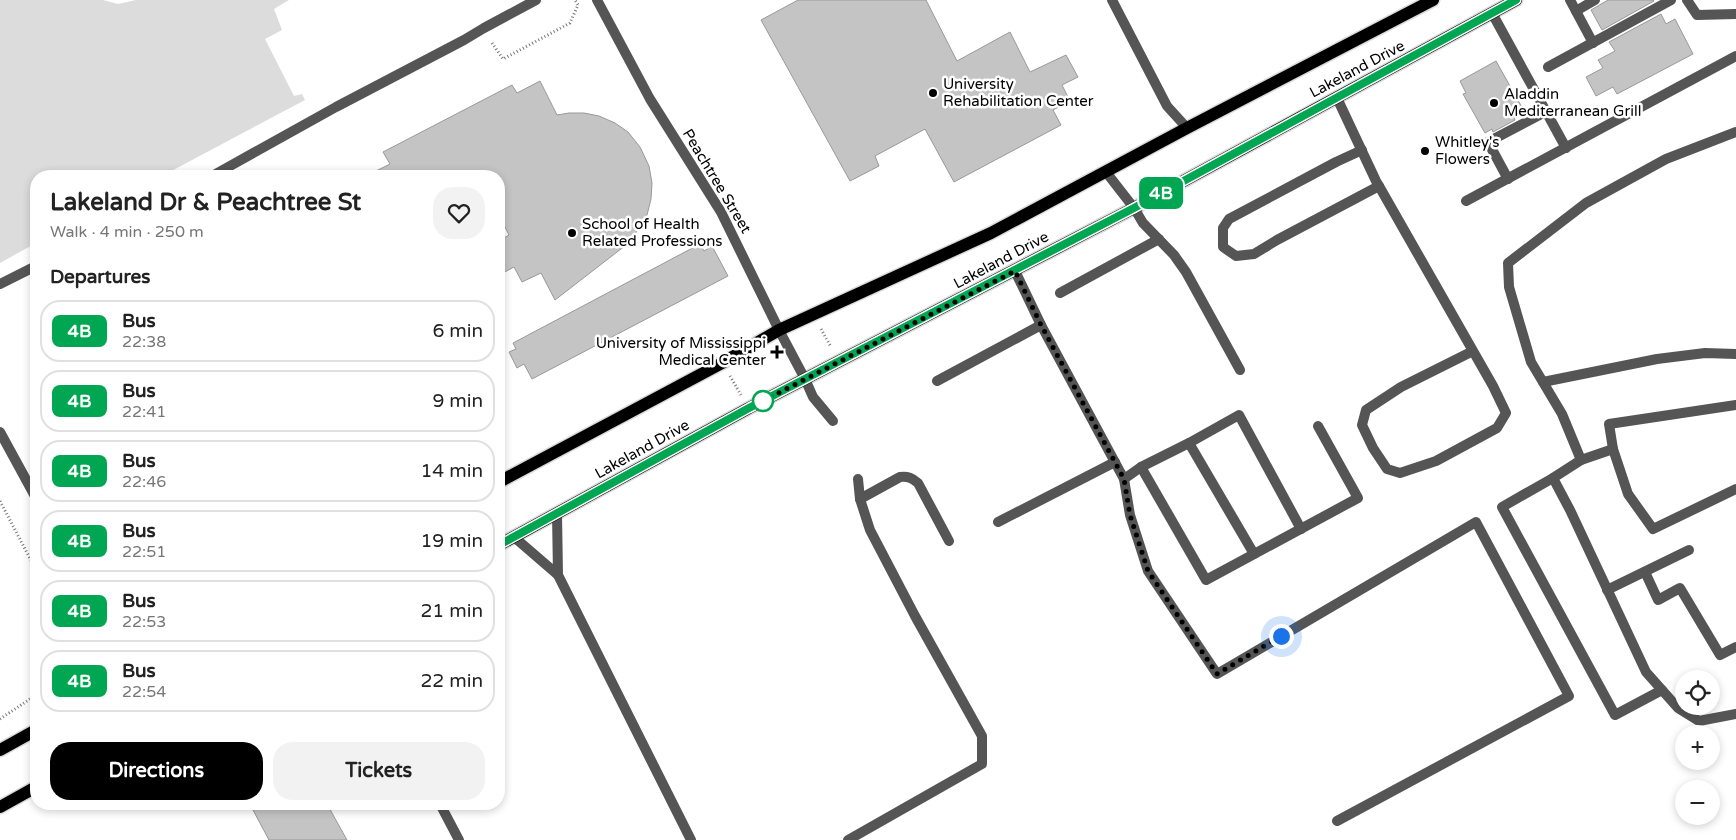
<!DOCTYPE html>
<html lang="en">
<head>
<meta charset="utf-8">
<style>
  body { margin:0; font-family:"Varela Round",sans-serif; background:#f2f2f2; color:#222; height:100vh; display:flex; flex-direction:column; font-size:19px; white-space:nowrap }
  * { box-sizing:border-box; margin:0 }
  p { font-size:16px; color:#767676 }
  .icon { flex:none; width:28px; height:28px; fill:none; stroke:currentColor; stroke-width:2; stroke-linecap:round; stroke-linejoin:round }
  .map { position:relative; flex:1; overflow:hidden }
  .sheet { position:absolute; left:30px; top:170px; width:475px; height:640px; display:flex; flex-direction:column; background:#fff; border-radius:20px; box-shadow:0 2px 8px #0003 }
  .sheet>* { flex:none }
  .badge { padding:0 10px; border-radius:8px; font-size:18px; line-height:32px }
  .controls { position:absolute; left:1675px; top:670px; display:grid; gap:10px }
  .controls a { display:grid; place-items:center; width:45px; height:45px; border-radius:50%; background:#fff; box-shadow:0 2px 8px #0003; font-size:25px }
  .you { position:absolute; width:25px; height:25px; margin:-12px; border:4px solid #fff; border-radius:50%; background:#1a73e8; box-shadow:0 0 0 8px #1a73e833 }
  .map>.badge { position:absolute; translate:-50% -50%; box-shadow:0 0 0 2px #fff }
  h2 { padding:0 20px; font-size:19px; line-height:45px }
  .round { display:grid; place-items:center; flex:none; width:52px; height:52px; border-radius:20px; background:#f2f2f2 }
  .headline { display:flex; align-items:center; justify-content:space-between; height:85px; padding:0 20px }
  h1 { font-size:24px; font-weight:800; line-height:38px }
  .primary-button { display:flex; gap:10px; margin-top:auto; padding:10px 20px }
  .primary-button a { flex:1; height:58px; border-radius:20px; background:#000; color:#fff; font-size:20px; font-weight:800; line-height:58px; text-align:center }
  .primary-button a+a { background:#f2f2f2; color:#222 }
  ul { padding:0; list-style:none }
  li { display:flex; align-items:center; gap:15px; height:62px; margin:0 10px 8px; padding:0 10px; border:2px solid #e0e0e0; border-radius:20px }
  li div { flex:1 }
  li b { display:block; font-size:19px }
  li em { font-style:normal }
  li .badge { min-width:55px; font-weight:700; text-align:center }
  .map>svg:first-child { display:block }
</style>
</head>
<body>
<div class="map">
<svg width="1736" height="840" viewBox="0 0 1736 840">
  <rect width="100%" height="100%" fill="#fff"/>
  <polygon fill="#dcdcdc" points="0,0 103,0 118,4 136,0 289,0 274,9 282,30 265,39 294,96 302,94 305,100 162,176 36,176 36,243 0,263"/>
  <g fill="#c4c4c4" stroke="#999">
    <polygon points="798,0 926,0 957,61 1010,32 1030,72 1066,55 1078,77 1062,85 1070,101 1053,110 1061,125 954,182 925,129 875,156 879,166 850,181 761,20"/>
    <polygon points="1608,0 1653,0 1654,1 1602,30 1591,10"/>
    <polygon points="1661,14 1666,24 1675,19 1693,54 1617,94 1613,87 1596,96 1586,77 1603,68 1598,60 1615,51 1609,42"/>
    <polygon points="1496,61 1524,111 1514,117 1515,120 1493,132 1492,129 1485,133 1463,94 1466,93 1460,81"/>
    <polygon points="540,81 557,115 569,113 584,113 599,116 615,123 628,132 640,147 649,166 652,183 651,199 647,215 630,242 555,300 541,273 522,282 514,267 499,275 499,241 509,235 499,215 499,176 366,176 390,164 383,152 512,85 517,93"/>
    <polygon points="700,244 704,251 712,246 728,276 532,379 524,364 517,368 509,352 516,349 513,343"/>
    <polygon points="264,804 327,804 347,840 269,840 253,810"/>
  </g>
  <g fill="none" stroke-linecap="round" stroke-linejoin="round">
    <g stroke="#dbdbdb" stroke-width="15">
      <g id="primary">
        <polyline points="499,482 722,363 779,330 991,233 1187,128 1433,0"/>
        <polyline points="499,545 749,408 1134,208 1516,0"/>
        <polyline points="0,750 36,730"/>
        <polyline points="0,807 36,787"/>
      </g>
    </g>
    <g stroke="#777" stroke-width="3" stroke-dasharray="1 2.5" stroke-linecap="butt">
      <polyline points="492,43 503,59 570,23 578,5 575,0"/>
      <polyline points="821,329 831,347"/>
      <polyline points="730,376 741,395"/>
      <polyline points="0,501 36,570"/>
      <polyline points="0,719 36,695"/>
    </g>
    <g stroke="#555" stroke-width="10">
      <polyline points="1112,0 1167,106 1187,128"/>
      <polyline points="1570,0 1593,43"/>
      <polyline points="1687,0 1697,15 1736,14"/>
      <polyline points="1576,11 1595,0"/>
      <polyline points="1492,13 1566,148"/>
      <polyline points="1548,67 1671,0"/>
      <polyline points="1337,98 1376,181 1379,186 1493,386 1506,413 1497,428 1436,461 1400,473 1387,469 1373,448 1362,425 1366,410 1401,387 1473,351"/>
      <polyline points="1736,132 1666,159 1586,203 1508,263 1509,287 1531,362 1562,414 1581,460 1553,478 1570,510 1646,672 1678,708 1699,721 1736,714"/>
      <polyline points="1362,150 1336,162 1229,219 1223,228 1223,247 1236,256 1254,254 1277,240 1379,186"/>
      <polyline points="1106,172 1134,208 1143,223 1174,255 1186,272 1240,370"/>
      <polyline points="212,176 336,107 464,40 484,28 536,0"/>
      <polyline points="1508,179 1488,142 1547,111"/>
      <polyline points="1466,201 1736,56"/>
      <polyline points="1015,271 1041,325 1124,479 1141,467 1189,443 1239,415 1301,529"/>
      <polyline points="0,284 36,266"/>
      <polyline points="1060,293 1159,239"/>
      <polyline points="805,379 813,397 833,421"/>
      <polyline points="937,381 1041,325"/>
      <polyline points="1543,382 1657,359 1705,353 1736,354"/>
      <polyline points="1736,405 1609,424 1613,449 1628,494 1653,529 1736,489"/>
      <polyline points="1189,443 1254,554"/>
      <polyline points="1581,460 1613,449"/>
      <polyline points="1141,467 1206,580 1358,498 1318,426"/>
      <polyline points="1553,478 1502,507 1615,715 1662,690"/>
      <polyline points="1124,479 1130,515 1148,571 1217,674 1476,522 1569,696 1337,821"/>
      <path d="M 860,499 L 900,477 C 908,476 912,478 918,483 L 949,541"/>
      <polyline points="998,522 1115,462"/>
      <polyline points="514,537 558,575 557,514"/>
      <polyline points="1645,572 1658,600 1680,588 1720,655 1736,647"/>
      <polyline points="558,575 691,840"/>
      <polyline points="1607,590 1689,550"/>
      <polyline points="440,804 459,840"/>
      <polyline points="848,840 982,764 982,736 915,616 870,530 860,499 858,479"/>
    </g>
    <g stroke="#555" stroke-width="10">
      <polyline points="597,0 650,99 721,212 779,330 805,379"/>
      <polyline points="0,432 36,498"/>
    </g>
    <use href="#primary" stroke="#000" stroke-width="12"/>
  </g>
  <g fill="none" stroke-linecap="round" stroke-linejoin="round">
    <g stroke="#fff" stroke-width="11">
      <polyline id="line" points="499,545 749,408 1134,208 1516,0"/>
    </g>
    <use href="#line" stroke="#00a651" stroke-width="8"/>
    <polyline stroke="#000" stroke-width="5" stroke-dasharray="0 9" points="763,401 1015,271 1041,325 1124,479 1130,515 1148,571 1217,674 1281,636"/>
  </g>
  <g fill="#000" stroke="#fff" stroke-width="2">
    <circle cx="933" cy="93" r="5"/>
    <circle cx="1494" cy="103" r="5"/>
    <circle cx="1425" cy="151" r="5"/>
    <circle cx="572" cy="233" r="5"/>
    <path d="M774.5 344.5h5v5h5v5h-5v5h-5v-5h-5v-5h5z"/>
  </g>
  <circle fill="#fff" stroke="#00a651" stroke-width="2.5" cx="763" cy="401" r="10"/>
  <g text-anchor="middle" stroke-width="5" stroke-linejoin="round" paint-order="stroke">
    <g font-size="15" fill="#000" stroke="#fff">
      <text transform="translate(1357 69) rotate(-28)" y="5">Lakeland Drive</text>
      <text transform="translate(717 181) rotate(59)" y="5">Peachtree Street</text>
      <text transform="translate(1001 260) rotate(-28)" y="5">Lakeland Drive</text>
      <text transform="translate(642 449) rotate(-29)" y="5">Lakeland Drive</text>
    </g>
    <g font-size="15" fill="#000" stroke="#fff" text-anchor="start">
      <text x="943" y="89">University<tspan x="943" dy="17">Rehabilitation Center</tspan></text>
      <text x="1504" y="99">Aladdin<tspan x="1504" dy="17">Mediterranean Grill</tspan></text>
      <text x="1435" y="147">Whitley's<tspan x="1435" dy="17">Flowers</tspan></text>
      <text x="582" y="229">School of Health<tspan x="582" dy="17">Related Professions</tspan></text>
      <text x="766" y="348" text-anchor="end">University of Mississippi<tspan x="766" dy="17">Medical Center</tspan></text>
    </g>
  </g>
</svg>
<div class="controls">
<a><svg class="icon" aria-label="locate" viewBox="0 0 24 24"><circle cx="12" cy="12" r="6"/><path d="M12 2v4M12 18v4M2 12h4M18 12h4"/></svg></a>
<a>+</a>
<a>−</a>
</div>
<div class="you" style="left:1281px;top:636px"></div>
<b class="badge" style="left:1161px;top:193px;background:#00a651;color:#fff">4B</b>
<section class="sheet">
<div class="headline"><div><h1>Lakeland Dr &amp; Peachtree St</h1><p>Walk · 4 min · 250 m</p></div><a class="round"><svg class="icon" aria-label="heart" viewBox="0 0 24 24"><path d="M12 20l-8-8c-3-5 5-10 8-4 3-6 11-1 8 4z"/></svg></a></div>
<h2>Departures</h2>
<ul>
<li><span class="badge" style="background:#00a651;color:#fff">4B</span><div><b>Bus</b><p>22:38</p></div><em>6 min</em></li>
<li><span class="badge" style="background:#00a651;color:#fff">4B</span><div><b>Bus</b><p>22:41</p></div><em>9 min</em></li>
<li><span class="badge" style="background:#00a651;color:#fff">4B</span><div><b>Bus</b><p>22:46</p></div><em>14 min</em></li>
<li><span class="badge" style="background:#00a651;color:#fff">4B</span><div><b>Bus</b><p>22:51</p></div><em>19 min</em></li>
<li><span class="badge" style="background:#00a651;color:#fff">4B</span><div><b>Bus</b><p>22:53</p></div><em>21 min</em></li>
<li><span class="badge" style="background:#00a651;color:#fff">4B</span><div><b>Bus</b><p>22:54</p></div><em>22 min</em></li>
</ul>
<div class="primary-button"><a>Directions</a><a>Tickets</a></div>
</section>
</div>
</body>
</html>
